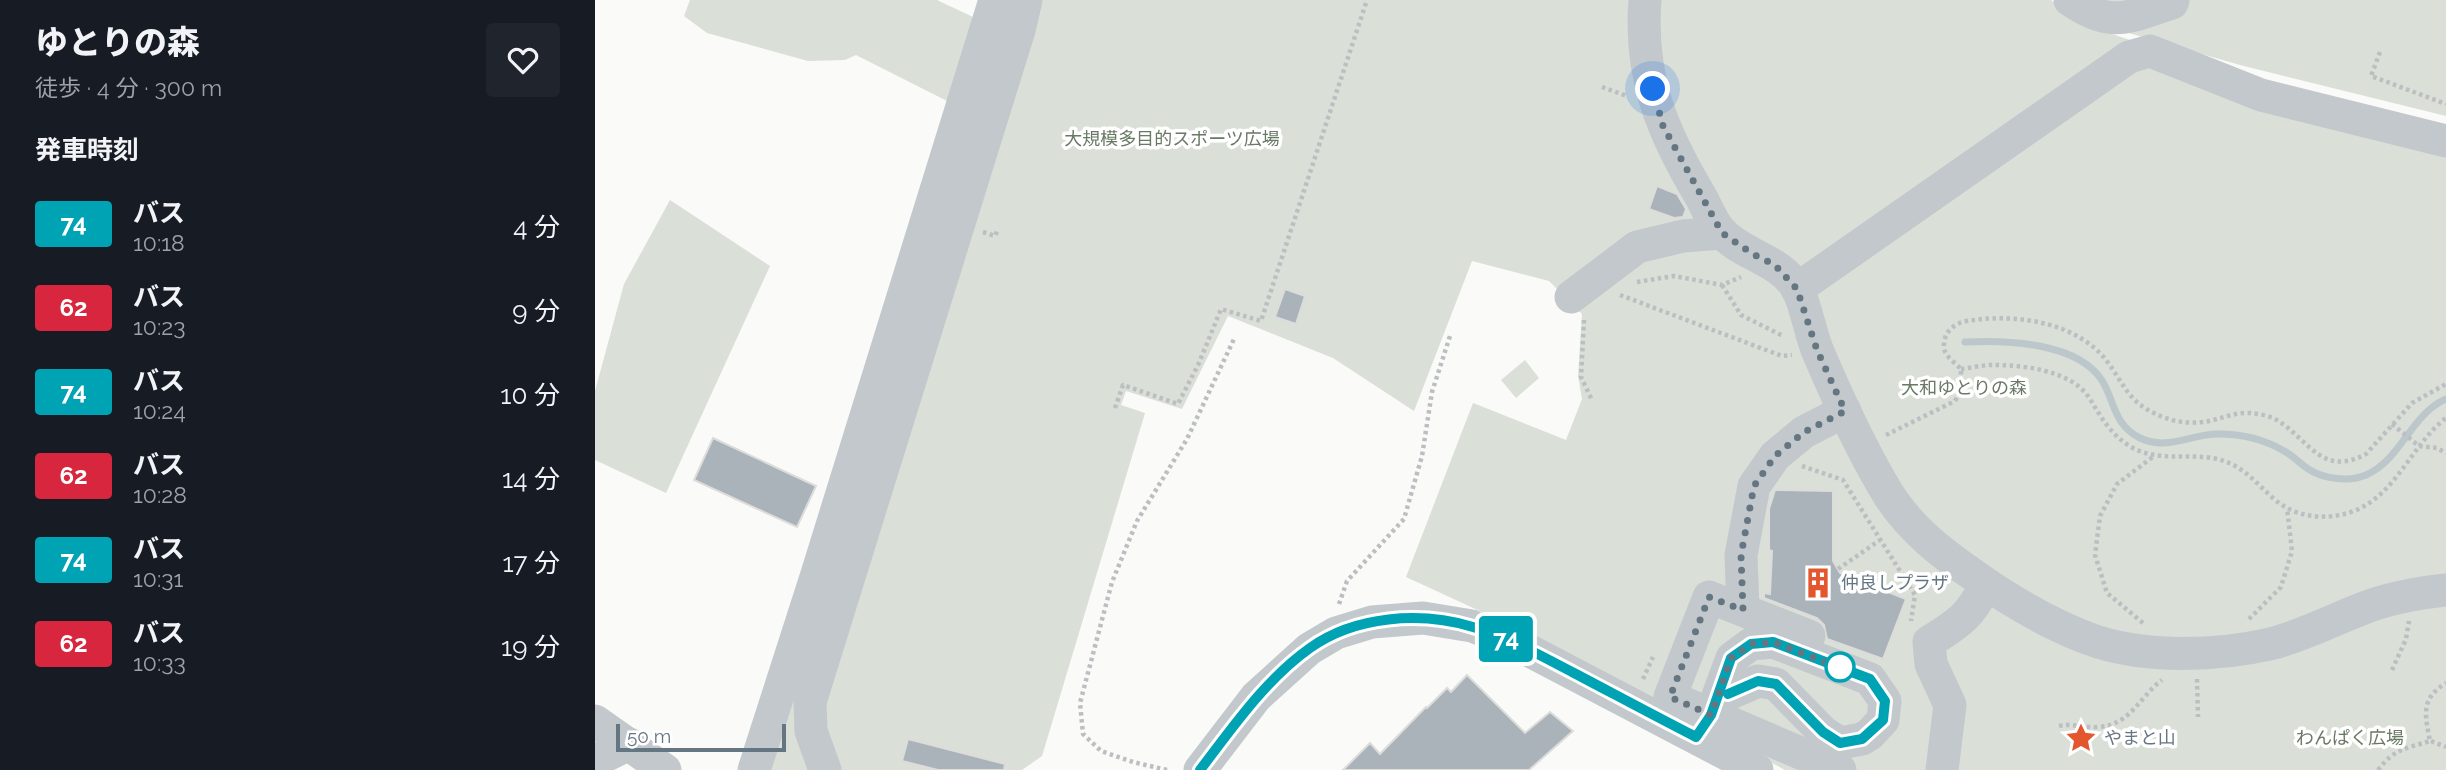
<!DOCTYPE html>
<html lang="ja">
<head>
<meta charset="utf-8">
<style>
  body { margin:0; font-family:Raleway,"Noto Sans JP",sans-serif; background:#20242c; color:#f1f3f6; height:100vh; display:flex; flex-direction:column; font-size:26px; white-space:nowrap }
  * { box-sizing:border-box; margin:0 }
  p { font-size:23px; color:#9ea1a6 }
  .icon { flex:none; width:38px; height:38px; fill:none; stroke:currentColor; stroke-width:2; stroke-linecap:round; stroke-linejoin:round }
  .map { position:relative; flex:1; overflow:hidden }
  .side { display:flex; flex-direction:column; background:#171b24; width:595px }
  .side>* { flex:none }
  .badge { padding:0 14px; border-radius:5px; font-size:24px; line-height:46px }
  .scale { position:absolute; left:21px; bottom:18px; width:170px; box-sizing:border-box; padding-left:7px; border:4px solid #657683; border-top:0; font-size:19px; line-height:24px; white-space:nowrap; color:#657683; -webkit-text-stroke:5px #fff; paint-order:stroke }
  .you { position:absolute; width:35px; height:35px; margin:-18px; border:5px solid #fff; border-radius:50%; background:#1a73e8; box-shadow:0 0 0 10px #1a73e833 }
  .map>.badge { position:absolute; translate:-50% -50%; box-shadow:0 0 0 4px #fff }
  h2 { padding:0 35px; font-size:26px; line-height:63px }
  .round { display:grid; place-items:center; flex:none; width:74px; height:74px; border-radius:7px; background:#20242c }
  .head { display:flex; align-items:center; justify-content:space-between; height:119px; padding:0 35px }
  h1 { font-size:33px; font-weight:800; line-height:52px }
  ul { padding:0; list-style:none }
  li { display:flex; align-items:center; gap:21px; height:84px; padding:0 35px }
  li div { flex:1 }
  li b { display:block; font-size:26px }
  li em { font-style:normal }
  li .badge { min-width:77px; font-weight:700; text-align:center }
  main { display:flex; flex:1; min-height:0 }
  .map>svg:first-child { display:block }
</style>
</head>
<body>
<main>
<section class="side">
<div class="head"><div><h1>ゆとりの森</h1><p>徒歩 · 4 分 · 300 m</p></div><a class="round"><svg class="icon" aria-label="heart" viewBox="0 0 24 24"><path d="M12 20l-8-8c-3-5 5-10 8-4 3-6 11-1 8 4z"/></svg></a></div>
<h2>発車時刻</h2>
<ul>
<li><span class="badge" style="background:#00a3b4;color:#fff">74</span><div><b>バス</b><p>10:18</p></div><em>4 分</em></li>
<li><span class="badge" style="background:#d7263d;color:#fff">62</span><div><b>バス</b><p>10:23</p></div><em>9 分</em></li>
<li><span class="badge" style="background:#00a3b4;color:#fff">74</span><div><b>バス</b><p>10:24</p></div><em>10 分</em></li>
<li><span class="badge" style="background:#d7263d;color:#fff">62</span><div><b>バス</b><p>10:28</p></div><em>14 分</em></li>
<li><span class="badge" style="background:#00a3b4;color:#fff">74</span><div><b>バス</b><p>10:31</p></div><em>17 分</em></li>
<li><span class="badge" style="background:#d7263d;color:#fff">62</span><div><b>バス</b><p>10:33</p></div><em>19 分</em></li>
</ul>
</section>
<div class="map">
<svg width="1851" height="770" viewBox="0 0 1851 770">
  <rect width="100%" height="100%" fill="#fafaf8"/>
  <g fill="#dadfd7">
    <polygon points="95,0 342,0 378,17 354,102 261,55 250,60 213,61 112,33 89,16"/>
    <polygon points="414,0 1456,0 1487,24 1652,79 1851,127 1851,770 1190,770 926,630 811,577 878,403 971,440 987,399 983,376 987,314 954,281 877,261 819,411 738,358 633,316 587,409 531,391 526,405 550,413 447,756 427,770 173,770"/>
    <polygon points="1463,0 1851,0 1851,116 1645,65 1485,19"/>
    <polygon points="75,200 175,266 71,493 0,460 0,391 29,284"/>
    <polygon points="930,360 944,378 921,398 906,380"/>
  </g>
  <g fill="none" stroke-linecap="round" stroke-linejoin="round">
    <path stroke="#bbc7cb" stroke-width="7" d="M 1370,342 C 1411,340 1484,342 1508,382 C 1520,403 1519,425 1545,438 C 1573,451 1595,434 1623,434 C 1646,434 1669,439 1689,451 C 1699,456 1706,465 1715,470 C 1729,479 1755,482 1771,475 C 1806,460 1816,414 1851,399"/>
  </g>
  <g fill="#aab3b9" stroke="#dcdcda" stroke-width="2">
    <polygon points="1062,186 1082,194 1091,209 1088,217 1079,218 1054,209"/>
    <polygon points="690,289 710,296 701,324 680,317"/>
    <polygon points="118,438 221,486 202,527 99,480"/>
    <polygon points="1180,490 1238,491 1238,561 1245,573 1311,599 1288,659 1232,639 1229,625 1222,618 1169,598 1169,593 1175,594 1177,551 1174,550 1174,509"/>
    <polygon points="872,675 930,733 955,712 978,731 934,770 748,770 775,743 785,754 831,707 832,708 852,688 856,692"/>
    <polygon points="313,739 410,764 409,770 343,770 307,761"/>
  </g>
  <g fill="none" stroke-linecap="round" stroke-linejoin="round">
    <g stroke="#bbbfc2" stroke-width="4.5" stroke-dasharray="3.5 3.5" stroke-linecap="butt">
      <polyline points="1785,52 1776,76 1851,104"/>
      <polyline points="1007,87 1032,96"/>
      <polyline points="388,232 400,236 403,229"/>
      <polyline points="1042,282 1079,276 1127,285 1146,277"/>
      <polyline points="1127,285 1146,315 1188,336"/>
      <polyline points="1025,295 1187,356 1197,355"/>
      <polyline points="989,320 986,377 997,400"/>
      <path d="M 1366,369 C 1376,368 1387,365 1397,365 C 1428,365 1477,370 1495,399 C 1507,419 1518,438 1540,449 C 1569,463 1600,451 1629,461 C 1650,468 1663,485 1679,499 C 1701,518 1732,521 1759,511 C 1802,494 1816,445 1851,418"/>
      <polyline points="520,408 528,385 583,404 604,363 626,309 666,321 772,0"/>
      <polyline points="1797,424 1824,446 1842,448 1851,453"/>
      <path d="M 1291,435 L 1360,401 L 1366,391 L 1366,369 C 1359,362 1347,354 1349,344 C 1350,327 1365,321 1379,320 C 1424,314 1482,323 1511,360 C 1528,382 1533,402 1561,414 C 1575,421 1592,424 1608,422 C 1624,420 1638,412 1655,413 C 1665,414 1677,416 1685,422 C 1715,442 1728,477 1771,454 L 1817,403 L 1851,384"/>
      <polyline points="1207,466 1248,480 1320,595 1316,621"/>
      <polyline points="1243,569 1285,540"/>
      <polyline points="744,604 752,581 809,519 827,456 837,392 855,336"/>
      <polyline points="1654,619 1686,587 1697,551 1692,508"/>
      <polyline points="1548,623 1512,593 1500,555 1505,516 1522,484 1559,456"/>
      <polyline points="1797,670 1811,639 1814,621"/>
      <polyline points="1048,679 1058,657"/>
      <polyline points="1602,679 1603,717"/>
      <path d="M 1464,726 C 1478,723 1489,728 1503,727 C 1536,725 1544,697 1567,680"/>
      <polyline points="1836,741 1851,747"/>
      <polyline points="572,770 538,762 506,751 488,734 485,703 517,582 542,521 592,439 639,339"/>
      <path d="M 1783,770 C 1800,748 1810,749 1835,741 C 1830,715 1825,699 1851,683"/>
    </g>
    <g stroke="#c3c8cc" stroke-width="33">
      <path d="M 1050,0 C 1044,77 1067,132 1106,197 C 1112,208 1118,224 1127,233 C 1149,256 1187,260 1203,290 C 1212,309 1215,333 1223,352 C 1244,401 1267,452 1295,497 C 1317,530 1345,552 1377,574 C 1415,601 1459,627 1503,642 C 1555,658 1622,656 1675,644 C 1705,637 1740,619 1769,608 C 1795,598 1824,593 1851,590"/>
      <path d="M 1475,0 C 1517,29 1533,17 1577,3 L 1578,0"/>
      <polyline points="1202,289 1534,57 1555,51 1666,95 1851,141"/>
      <polyline points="976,297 1042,247 1088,236 1127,233"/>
      <polyline points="1148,610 1146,555 1159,486 1180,456 1209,432 1250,411"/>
      <polyline points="1214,636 1114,597 1075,697 1245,770"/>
      <polyline points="0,721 70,770"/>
      <polyline points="1101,737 1133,694 1163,681 1181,684 1228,732 1245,743 1267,739 1275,734 1288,720 1290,701 1275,679 1178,642 1156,644 1137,658 1116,715"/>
      <polyline points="0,761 34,744"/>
      <polyline points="159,770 222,574 400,0"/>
      <polyline points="230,770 216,731 215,702 424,30 431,0"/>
      <polyline points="605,770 661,697 714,649 741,633 777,622 828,618 877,626 918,642 1162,770"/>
      <path d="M 1347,770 L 1355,705 L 1336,664 L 1334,642 C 1364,623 1375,617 1391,584"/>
    </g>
  </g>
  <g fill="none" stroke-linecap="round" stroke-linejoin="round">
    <g stroke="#fff" stroke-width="16">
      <path id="line" d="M 605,770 C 638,727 670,680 715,648 C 760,616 825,611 878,627 C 913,637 946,656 979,673 C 1019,694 1060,716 1101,737 L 1116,715 L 1136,658 L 1156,644 L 1178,642 L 1275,679 L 1290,701 L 1288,720 L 1267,739 L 1245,743 L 1228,732 L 1181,684 L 1163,681 L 1133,694"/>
    </g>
    <use href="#line" stroke="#00a3b4" stroke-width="10"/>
    <polyline stroke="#657683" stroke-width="7" stroke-dasharray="0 12.6" points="1058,89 1068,126 1127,233 1158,254 1180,265 1202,289 1222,350 1250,411 1209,432 1180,456 1159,486 1146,555 1148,610 1114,597 1075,697 1116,715 1136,658 1156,644 1178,642 1251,670 1245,667"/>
  </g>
  <defs>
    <g id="building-bare" transform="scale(2.415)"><path d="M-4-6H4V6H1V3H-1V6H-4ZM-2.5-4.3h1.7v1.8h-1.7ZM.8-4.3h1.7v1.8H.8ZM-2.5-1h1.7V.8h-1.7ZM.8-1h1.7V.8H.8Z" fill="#e4572e" stroke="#fff" stroke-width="2.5" paint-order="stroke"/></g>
    <g id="sight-bare" transform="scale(2.415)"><path d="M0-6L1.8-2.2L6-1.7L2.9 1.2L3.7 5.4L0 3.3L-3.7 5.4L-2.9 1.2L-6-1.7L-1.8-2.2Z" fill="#e4572e" stroke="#fff" stroke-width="2.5" paint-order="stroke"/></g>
  </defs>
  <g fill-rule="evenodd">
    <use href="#building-bare" x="1223" y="583"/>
    <use href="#sight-bare" x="1486" y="738"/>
  </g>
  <circle fill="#fff" stroke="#00a3b4" stroke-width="3.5" cx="1245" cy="667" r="14"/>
  <g text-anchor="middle" stroke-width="7" stroke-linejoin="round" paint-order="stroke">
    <g font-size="18" fill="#687a64" stroke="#fff">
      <text x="577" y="145">大規模多目的スポーツ広場</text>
      <text x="1369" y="394">大和ゆとりの森</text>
      <text x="1755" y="744">わんぱく広場</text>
    </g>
    <g font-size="18" fill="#657683" stroke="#fff" text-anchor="start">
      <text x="1246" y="589">仲良しプラザ</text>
      <text x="1509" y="744">やまと山</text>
    </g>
  </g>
</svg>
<div class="scale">50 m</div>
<div class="you" style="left:1058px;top:89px"></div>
<b class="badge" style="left:911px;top:639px;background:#00a3b4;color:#fff">74</b>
</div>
</main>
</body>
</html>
